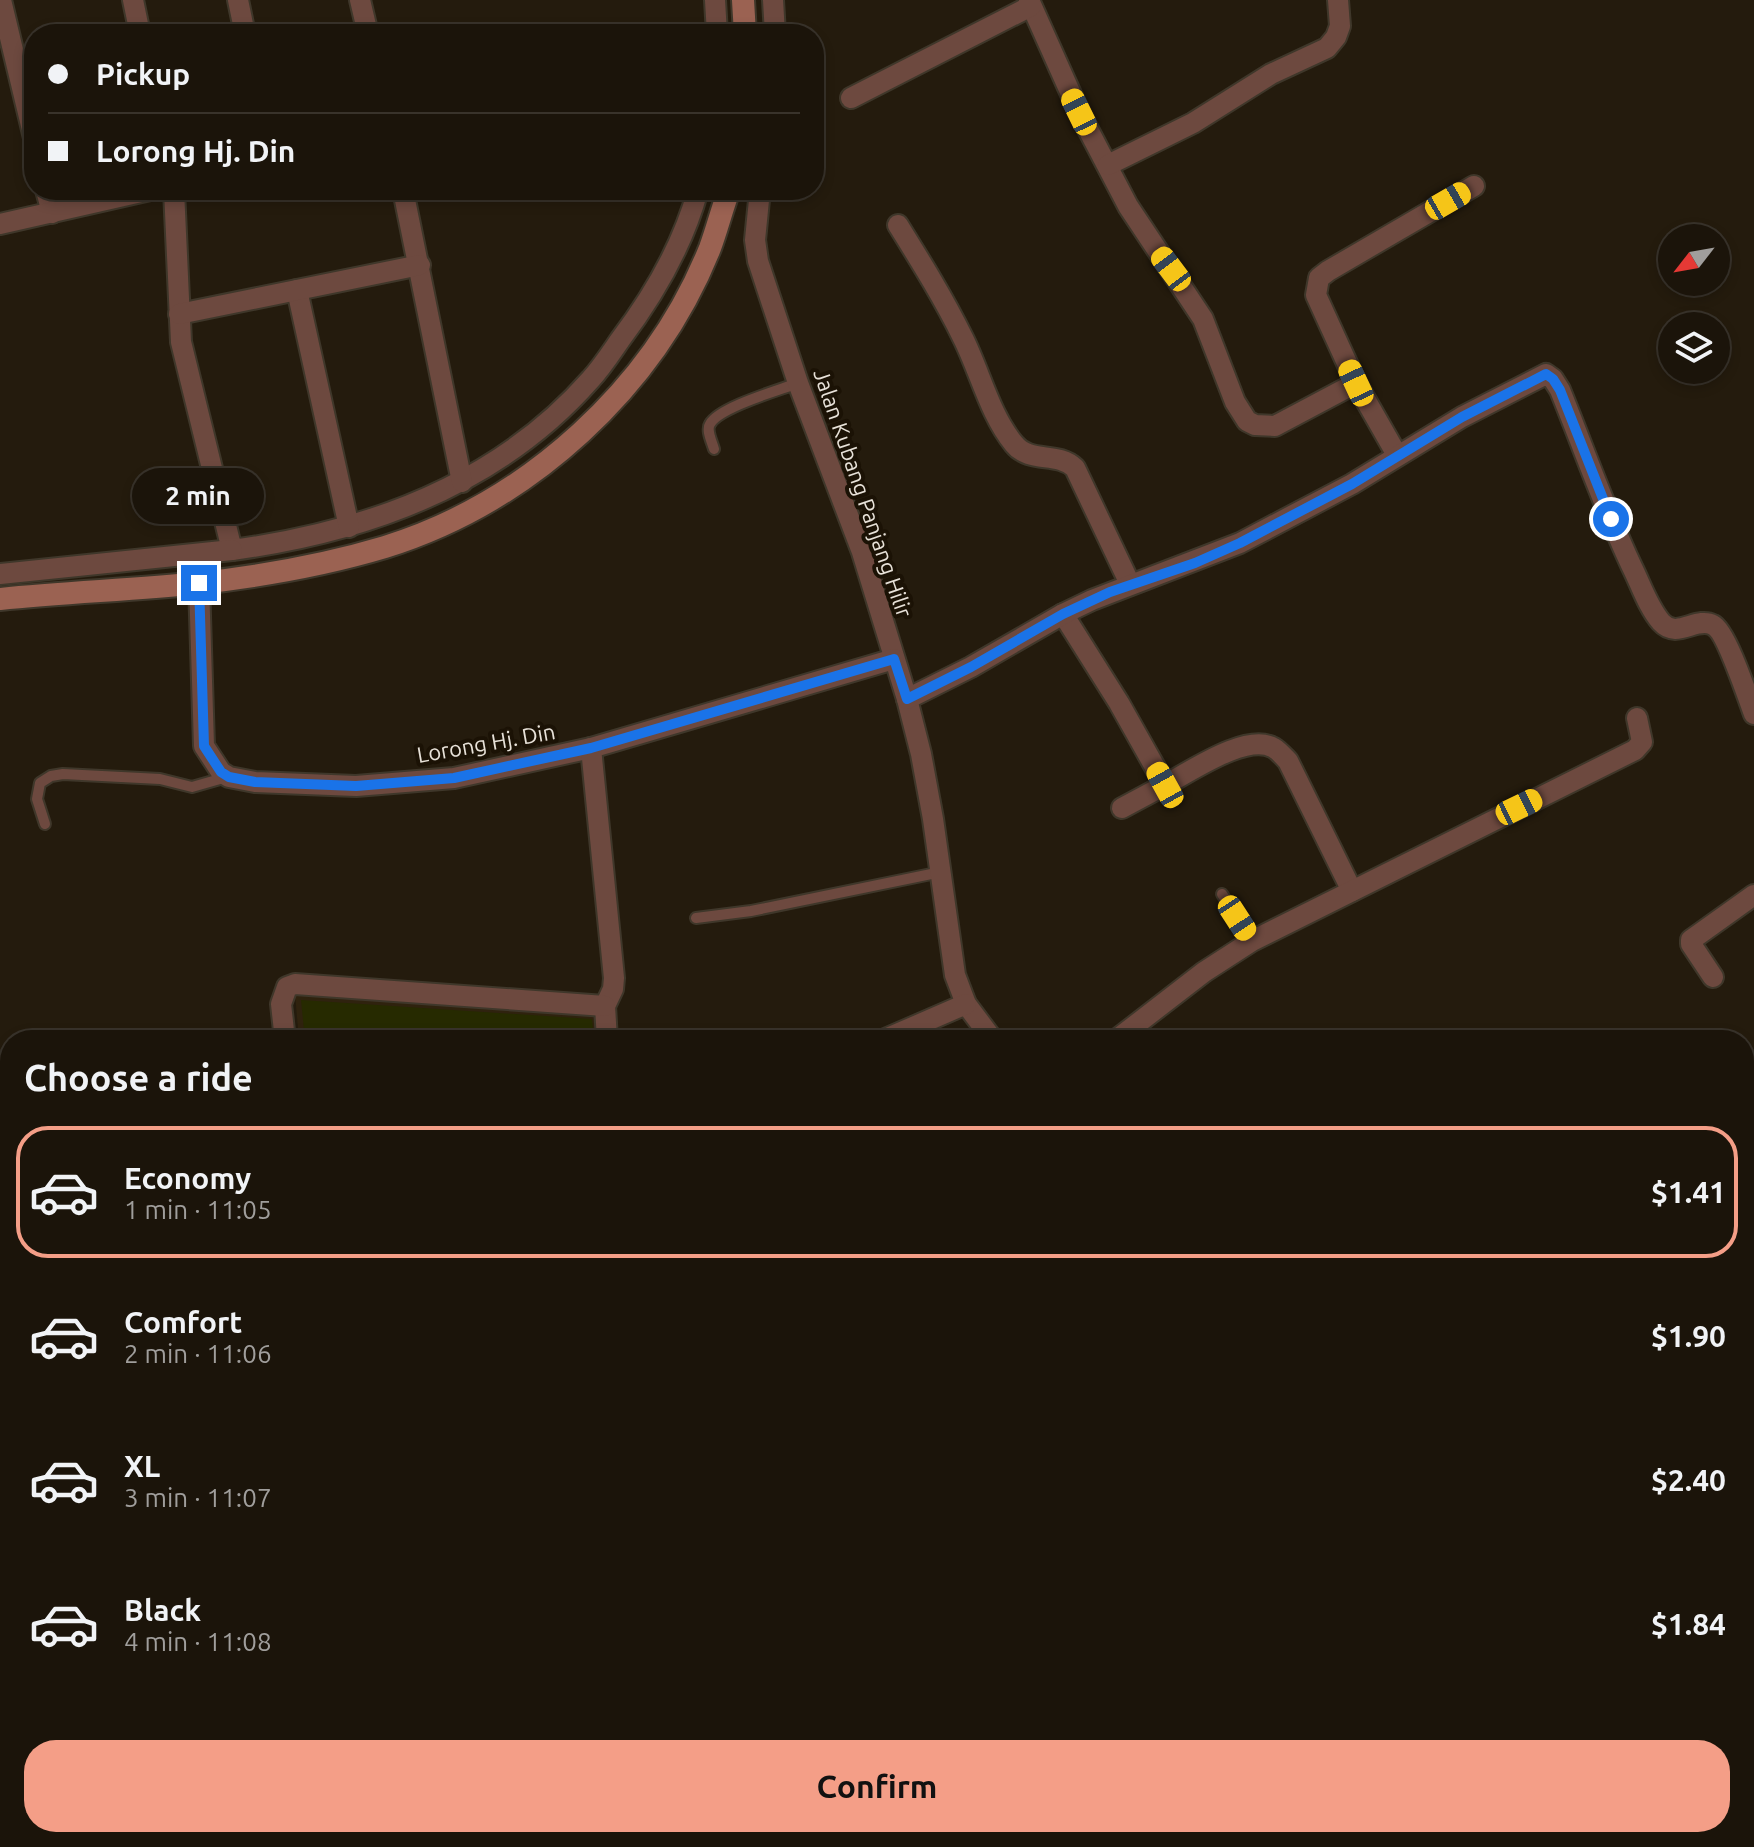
<!DOCTYPE html>
<html lang="en">
<head>
<meta charset="utf-8">
<style>
	:root { --surface:#1b140a; --page:#241d13; --text:#f1f3f6; --muted:#a09e9c; --line:#39332b; --accent:#f49e87 }
	body { margin:0; font-family:Ubuntu,sans-serif; background:var(--page); color:var(--text); height:100vh; display:flex; flex-direction:column; font-size:30px; white-space:nowrap }
	* { box-sizing:border-box; margin:0 }
	p { font-size:26px; color:var(--muted) }
	.icon { flex:none; width:44px; height:44px; fill:none; stroke:currentColor; stroke-width:2; stroke-linecap:round; stroke-linejoin:round }
	.map { position:relative; flex:1; overflow:hidden }
	.side { position:absolute; left:0px; top:1030px; width:1754px; height:818px; display:flex; flex-direction:column; background:var(--surface); border-radius:32px 32px 0 0; box-shadow:0 4px 12px #0003,0 0 0 2px var(--line) }
	.side>* { flex:none }
	.guide { position:absolute; left:24px; top:24px; width:800px; height:176px; border-radius:32px; box-shadow:0 4px 12px #0003,0 0 0 2px var(--line); display:grid; align-content:center; height:176px; padding:0 24px; background:var(--surface) }
	.needle { width:52px; rotate:239deg }
	.buttons { position:absolute; left:1658px; top:224px; display:grid; gap:16px }
	.buttons a { display:grid; place-items:center; width:72px; height:72px; border-radius:50%; background:var(--surface); box-shadow:0 4px 12px #0003,0 0 0 2px var(--line); font-size:40px }
	.end { position:absolute; width:36px; height:36px; margin:-18px; border:10px solid #1a73e8; background:#fff; box-shadow:0 0 0 4px #fff }
	.from { border-radius:50% }
	.bubble { position:absolute; height:56px; border-radius:28px; background:var(--surface); box-shadow:0 4px 12px #0003,0 0 0 2px var(--line); font-size:26px; font-weight:600; line-height:56px; text-align:center }
	.car { position:absolute; width:24px; height:48px; margin:-24px -12px; border-radius:10px; box-shadow:0 0 6px 2px #0007; background:linear-gradient(#f5c518 24%,#345 0 40%,#f5c518 0 76%,#345 0 86%,#f5c518 0) }
	.guide b { display:flex; align-items:center; gap:28px; height:76px; font-size:30px }
	.guide b+b { border-top:2px solid var(--line) }
	.guide i { width:20px; height:20px; background:var(--text) }
	ul { padding:0; list-style:none }
	li { display:flex; align-items:center; gap:24px; height:132px; margin:0 16px 12px; padding:0 8px; border:4px solid transparent; border-radius:32px }
	li div { flex:1 }
	li b { display:block; font-size:30px }
	li em { font-style:normal; font-weight:600 }
	li.active { border-color:var(--accent) }
	li>.icon { width:72px; height:72px; stroke-width:1.5 }
	h2 { padding:0 24px; font-size:36px; line-height:96px }
	.cta { display:flex; gap:16px; margin-top:auto; padding:16px 24px }
	.cta a { flex:1; height:92px; border-radius:32px; background:var(--accent); color:#111; font-size:32px; font-weight:600; line-height:92px; text-align:center }
	.map>svg:first-child { display:block }
</style>
</head>
<body>
<div class="map">
<svg width="1754" height="1847" viewBox="0 0 1754 1847">
	<rect width="100%" height="100%" fill="#241b0d"/>
	<polygon fill="#2f220e" points="295,994 600,1013 602,1040 299,1040"/>
	<polygon fill="#262a00" points="301,1000 592,1019 594,1040 305,1040"/>
	<g fill="none" stroke-linecap="round" stroke-linejoin="round">
		<defs>
			<g id="service">
				<path d="M714 449C712 442 706 430 710 424 719 407 780 390 798 383"/>
				<polyline points="45,824 37,799 40,783 51,776 63,774 160,779 192,787 227,777"/>
				<polyline points="1222,894 1252,941"/>
				<polyline points="696,918 751,911 941,872"/>
			</g>
			<g id="minor">
				<polyline points="1,0 34,138"/>
				<polyline points="133,0 140,34"/>
				<polyline points="238,0 245,34"/>
				<polyline points="360,0 368,34"/>
				<polyline points="715,0 717,34"/>
				<polyline points="773,0 775,34"/>
				<polyline points="1029,0 1079,112 1128,206 1203,319 1235,402 1247,421 1255,425 1275,426 1356,383"/>
				<polyline points="851,98 1031,6"/>
				<polyline points="1108,165 1193,123 1271,74 1327,48 1336,37 1340,26 1338,0"/>
				<polyline points="46,190 52,213"/>
				<path d="M174 190 181 342 232 550C367 532 499 484 591 379 602 367 611 353 620 340 654 295 683 245 698 190"/>
				<polyline points="403,190 462,482"/>
				<polyline points="760,190 755,240 758,261 798,383 862,552 907,699 921,754 933,819 955,975 966,1004 993,1040"/>
				<polyline points="0,224 150,190"/>
				<path d="M898 225C921 262 944 299 963 338 980 372 990 415 1014 444 1030 464 1057 451 1075 468L1130 584"/>
				<polyline points="297,290 349,527"/>
				<polyline points="179,314 420,265"/>
				<polyline points="1397,455 1356,383 1316,295 1319,278 1328,271 1474,186"/>
				<polyline points="0,574 232,550"/>
				<polyline points="199,583 204,746 221,772 229,777 255,782 356,786 454,778 591,748 894,659"/>
				<path d="M1063 614 1119 703 1165 785C1190 772 1247 732 1274 748 1279 751 1284 757 1288 761L1352 891"/>
				<path d="M907 699 971 667 1063 614 1092 600 1240 543 1352 484 1462 417 1546 374 1553 379 1560 390C1584 449 1605 510 1632 567 1641 585 1648 607 1661 622 1677 640 1696 616 1713 625 1726 631 1748 698 1754 714"/>
				<polyline points="591,748 614,978 613,989 605,1006 607,1040"/>
				<polyline points="1122,808 1165,785"/>
				<polyline points="1713,977 1691,944 1691,940 1754,895"/>
				<polyline points="285,1040 281,1004 287,987 295,984 605,1006"/>
				<polyline points="883,1040 966,1004"/>
				<polyline points="1116,1040 1204,972 1252,941 1635,750 1642,742 1637,718"/>
				<polyline points="0,1478 10,1481"/>
				<polyline points="1744,1761 1754,1770"/>
				<polyline points="1555,1846 1569,1838"/>
				<polyline points="201,1847 204,1838"/>
			</g>
			<g id="secondary">
				<polyline points="743,0 745,34"/>
				<path d="M0 599C66 592 134 590 200 583 262 576 325 565 385 547 529 502 654 388 710 248 717 229 722 209 729 190"/>
			</g>
		</defs>
		<use href="#service" stroke="#3f372a" stroke-width="14"/>
		<use href="#minor" stroke="#3f372a" stroke-width="24"/>
		<use href="#secondary" stroke="#3f372a" stroke-width="26"/>
		<use href="#service" stroke="#6d493f" stroke-width="10"/>
		<use href="#minor" stroke="#6d493f" stroke-width="20"/>
		<use href="#secondary" stroke="#9b6252" stroke-width="22"/>
	</g>
	<g fill="none" stroke-linecap="round" stroke-linejoin="round">
		<polyline stroke="#1a73e8" stroke-width="10" points="199,583 204,746 221,772 229,777 255,782 356,786 454,778 591,748 894,659 907,699 971,667 1063,614 1110,592 1195,563 1240,543 1352,484 1462,417 1546,374 1553,379 1560,390 1611,519"/>
	</g>
	<g text-anchor="middle" stroke-width="8" stroke-linejoin="round" paint-order="stroke">
		<g font-size="22" fill="#e8e2d9" stroke="#1b1205">
			<text transform="translate(863 493) rotate(71)" y="8">Jalan Kubang Panjang Hilir</text>
			<text transform="translate(486 743) rotate(-10)" y="8">Lorong Hj. Din</text>
		</g>
	</g>
</svg>
<div class="buttons">
<a><svg class="needle" viewBox="-14 -14 28 28"><path d="M0-13l5 13h-10z" fill="#e53935"/><path d="M0 13l5-13h-10z" fill="#a09e9c"/></svg></a>
<a><svg class="icon" aria-label="layers" viewBox="0 0 24 24"><path d="M12 4l9 5-9 5-9-5zM3 14l9 5 9-5"/></svg></a>
</div>
<i class="end from" style="left:1611px;top:519px"></i>
<i class="end" style="left:199px;top:583px"></i>
<div class="bubble" style="left:132px;top:468px;width:132px">2 min</div>
<i class="car" style="left:1079px;top:112px;rotate:334deg"></i>
<i class="car" style="left:1448px;top:201px;rotate:60deg"></i>
<i class="car" style="left:1171px;top:269px;rotate:323deg"></i>
<i class="car" style="left:1356px;top:383px;rotate:335deg"></i>
<i class="car" style="left:1165px;top:785px;rotate:331deg"></i>
<i class="car" style="left:1519px;top:807px;rotate:64deg"></i>
<i class="car" style="left:1237px;top:918px;rotate:147deg"></i>
<div class="guide">
<b><i class="from"></i>Pickup</b>
<b><i></i>Lorong Hj. Din</b>
</div>
<section class="side">
<h2>Choose a ride</h2>
<ul>
<li class="active"><svg class="icon" aria-label="car" viewBox="0 0 24 24"><path d="M5 17H2v-5l4-1 3-4h7l3 4 3 1v5h-3M9 17h6M6 11h13"/><circle cx="7" cy="17" r="2"/><circle cx="17" cy="17" r="2"/></svg><div><b>Economy</b><p>1 min · 11:05</p></div><em>$1.41</em></li>
<li><svg class="icon" aria-label="car" viewBox="0 0 24 24"><path d="M5 17H2v-5l4-1 3-4h7l3 4 3 1v5h-3M9 17h6M6 11h13"/><circle cx="7" cy="17" r="2"/><circle cx="17" cy="17" r="2"/></svg><div><b>Comfort</b><p>2 min · 11:06</p></div><em>$1.90</em></li>
<li><svg class="icon" aria-label="car" viewBox="0 0 24 24"><path d="M5 17H2v-5l4-1 3-4h7l3 4 3 1v5h-3M9 17h6M6 11h13"/><circle cx="7" cy="17" r="2"/><circle cx="17" cy="17" r="2"/></svg><div><b>XL</b><p>3 min · 11:07</p></div><em>$2.40</em></li>
<li><svg class="icon" aria-label="car" viewBox="0 0 24 24"><path d="M5 17H2v-5l4-1 3-4h7l3 4 3 1v5h-3M9 17h6M6 11h13"/><circle cx="7" cy="17" r="2"/><circle cx="17" cy="17" r="2"/></svg><div><b>Black</b><p>4 min · 11:08</p></div><em>$1.84</em></li>
</ul>
<div class="cta"><a>Confirm</a></div>
</section>
</div>
</body>
</html>
